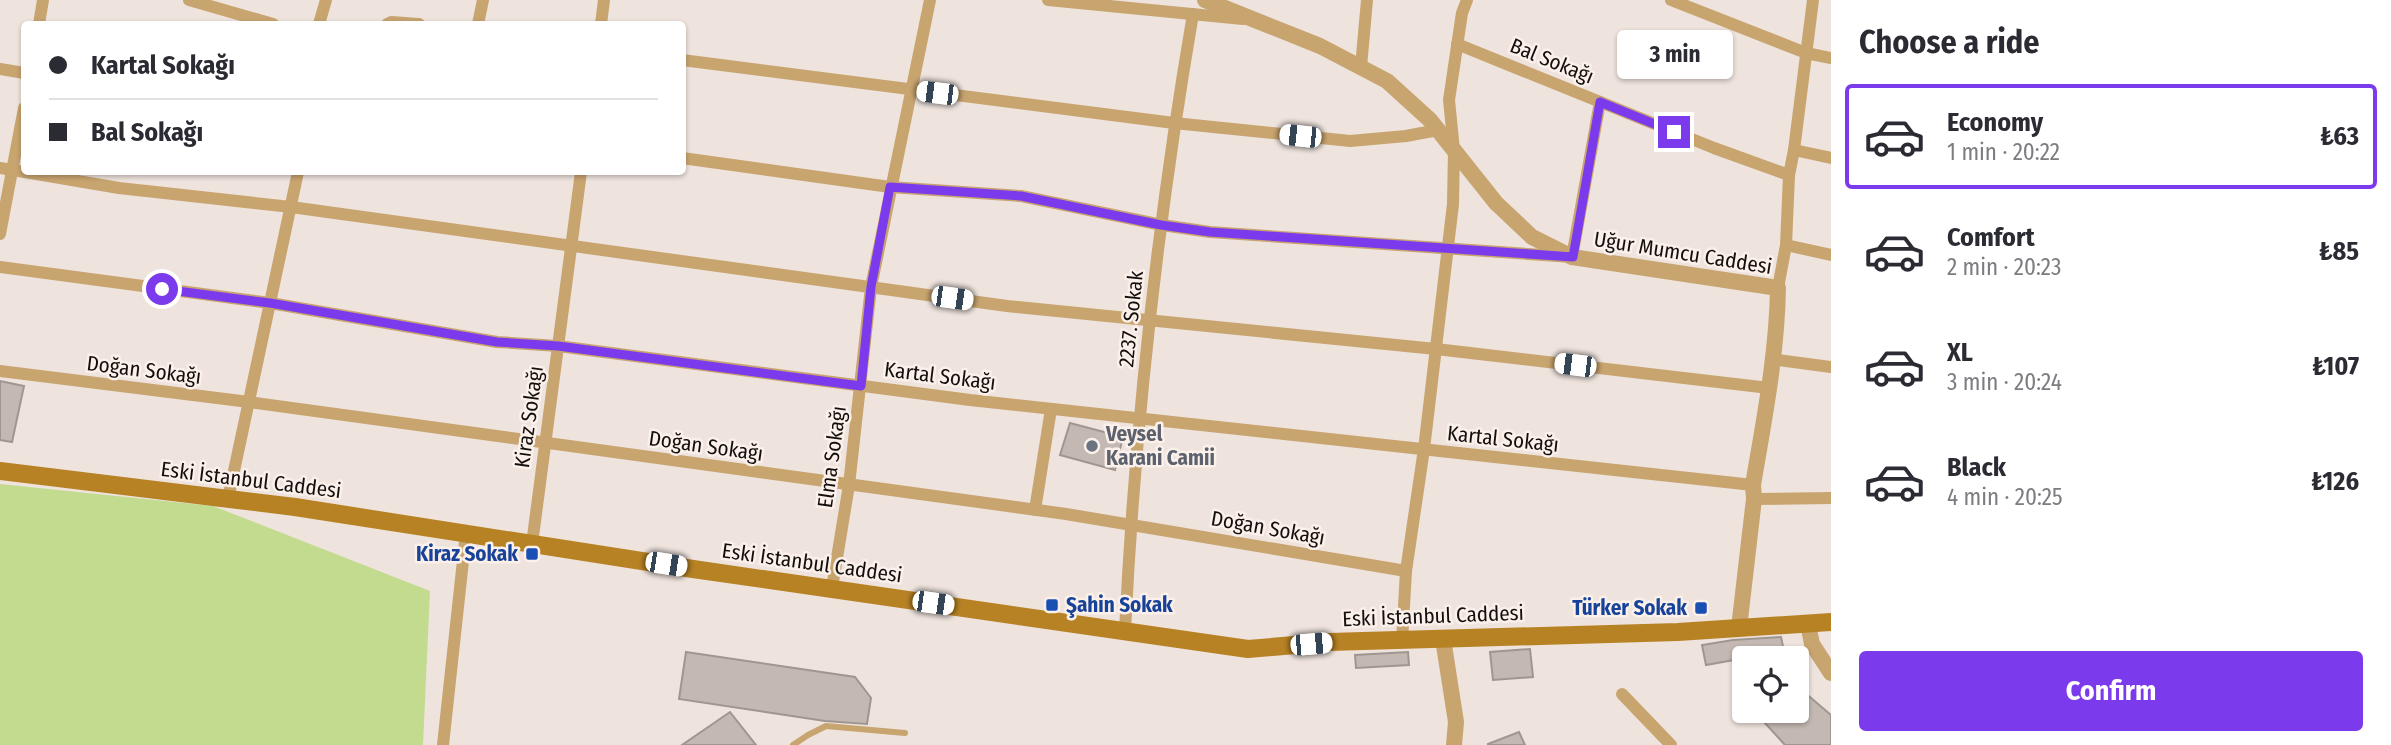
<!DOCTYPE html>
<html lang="en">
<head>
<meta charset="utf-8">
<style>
	:root { --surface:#fff; --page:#f2f2f3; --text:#2b2b33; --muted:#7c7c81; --line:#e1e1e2; --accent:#7c3aed }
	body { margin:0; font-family:"Fira Sans Condensed",sans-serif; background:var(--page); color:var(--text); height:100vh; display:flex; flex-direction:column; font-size:26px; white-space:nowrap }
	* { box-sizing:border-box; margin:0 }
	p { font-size:23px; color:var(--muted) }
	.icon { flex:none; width:38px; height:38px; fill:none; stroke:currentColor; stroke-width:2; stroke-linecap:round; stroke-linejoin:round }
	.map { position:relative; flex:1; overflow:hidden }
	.details { display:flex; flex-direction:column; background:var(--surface); width:560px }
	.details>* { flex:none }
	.banner { position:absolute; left:21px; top:21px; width:665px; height:154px; border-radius:7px; box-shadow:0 2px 5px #0004; display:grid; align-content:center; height:154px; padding:0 28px; background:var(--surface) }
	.controls { position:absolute; left:1732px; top:646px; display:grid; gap:14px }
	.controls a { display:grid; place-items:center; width:77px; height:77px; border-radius:7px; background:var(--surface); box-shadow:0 2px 5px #0004; font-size:35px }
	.end { position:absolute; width:32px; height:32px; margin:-16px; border:9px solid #7c3aed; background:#fff; box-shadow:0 0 0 4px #fff }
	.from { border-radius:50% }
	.bubble { position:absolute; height:49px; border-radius:7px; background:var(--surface); box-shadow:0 2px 5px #0004; font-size:23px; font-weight:700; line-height:49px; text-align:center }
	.car { position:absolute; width:21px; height:42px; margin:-21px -10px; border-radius:9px; box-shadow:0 0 5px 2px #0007; background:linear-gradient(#fff 24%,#345 0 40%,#fff 0 76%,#345 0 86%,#fff 0) }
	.banner b { display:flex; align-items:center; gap:24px; height:66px; font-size:26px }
	.banner b+b { border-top:2px solid var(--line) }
	.banner i { width:18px; height:18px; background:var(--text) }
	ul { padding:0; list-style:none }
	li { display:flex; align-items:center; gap:21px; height:105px; margin:0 14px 10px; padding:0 14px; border:4px solid transparent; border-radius:7px }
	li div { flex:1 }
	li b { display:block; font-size:26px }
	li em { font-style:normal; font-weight:700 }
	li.active { border-color:var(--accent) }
	li>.icon { width:63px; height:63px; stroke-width:1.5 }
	h2 { padding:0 28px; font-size:32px; line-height:84px }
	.primary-button { display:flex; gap:14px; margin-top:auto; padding:14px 28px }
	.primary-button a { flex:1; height:80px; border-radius:7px; background:var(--accent); color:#fff; font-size:28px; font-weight:700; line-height:80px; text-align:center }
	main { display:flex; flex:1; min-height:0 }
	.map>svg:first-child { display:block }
</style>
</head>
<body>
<main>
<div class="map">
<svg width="1831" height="745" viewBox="0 0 1831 745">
	<rect width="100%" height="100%" fill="#eee3dd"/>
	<polygon fill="#c3db8f" points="0,484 213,506 430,591 423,745 0,745"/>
	<g fill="#c3b8b2" stroke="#a09691" stroke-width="2">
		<polygon points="0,381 24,386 12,442 0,440"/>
		<polygon points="1070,423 1123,437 1115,470 1060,455"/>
		<polygon points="1781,637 1784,651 1706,665 1702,645 1733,640"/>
		<polygon points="1530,649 1533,677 1493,680 1490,652"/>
		<polygon points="686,652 855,677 871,698 867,724 825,721 679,699"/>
		<polygon points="1408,652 1409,665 1356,668 1355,655"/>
		<polygon points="1797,686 1831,715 1831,745 1785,745 1753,710 1797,710"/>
		<polygon points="730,712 756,745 682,745"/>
		<polygon points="1519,732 1525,745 1488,745 1488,744"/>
	</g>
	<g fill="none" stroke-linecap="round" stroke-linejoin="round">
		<polyline stroke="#c8a46f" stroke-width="6" points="793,745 808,735 826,726 905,733"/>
		<g stroke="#c8a46f" stroke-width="12">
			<polyline points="189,0 273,24"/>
			<polyline points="1048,0 1243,19"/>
			<polyline points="1671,0 1806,53 1831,58"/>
			<polyline points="39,24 43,0"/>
			<polyline points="319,24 326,0"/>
			<polyline points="387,24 391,22 419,24"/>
			<polyline points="478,24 483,0"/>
			<polyline points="601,24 604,0"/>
			<polyline points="1457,44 1714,148 1789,175"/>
			<polyline points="682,60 1174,123 1350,141 1406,136 1438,130"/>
			<polyline points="1361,67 1367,0"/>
			<polyline points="0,69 24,73"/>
			<polyline points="1794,150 1831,158"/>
			<polyline points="682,158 890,187 1021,196 1162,225 1210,232 1572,257 1600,102"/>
			<polyline points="0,168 119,188 291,207 1007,306 1436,349 1769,388"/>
			<polyline points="0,234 24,108"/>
			<polyline points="1786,245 1831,255"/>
			<polyline points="0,267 270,303 497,342 558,346 970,400 1753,485"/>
			<polyline points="1778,288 1786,245 1789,175 1794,150 1813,0"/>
			<polyline points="1771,359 1831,367"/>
			<polyline points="0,371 249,402 1066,514 1406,571"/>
			<polyline points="228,499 298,172"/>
			<polyline points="1754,499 1831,498"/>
			<polyline points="1035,510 1051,409"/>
			<polyline points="532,544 581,172"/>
			<polyline points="832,588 849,485 871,287 930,0"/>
			<path d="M1125 631C1135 424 1158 218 1193 14"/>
			<polyline points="1402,641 1406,571 1424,449 1453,204 1454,150 1449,100 1462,13 1467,0"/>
			<polyline points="1622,694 1671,745"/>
			<polyline points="443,745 466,533"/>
		</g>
		<g stroke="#c8a46f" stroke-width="16">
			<path d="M1205 0 1320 46 1387 81 1430 120 1496 203 1532 237 1572 257 1778 288C1777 354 1764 420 1753 485L1754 499 1739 628"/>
			<polyline points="1808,624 1812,644 1831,673"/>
			<polyline points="1443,639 1456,722 1454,745"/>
		</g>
		<polyline stroke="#b78224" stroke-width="18" points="0,471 295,507 693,569 1248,649 1329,642 1678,632 1831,622"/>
	</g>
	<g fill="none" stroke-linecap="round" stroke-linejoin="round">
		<polyline stroke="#7c3aed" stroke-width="9" points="162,289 270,303 497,342 558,346 861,386 871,287 890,187 1021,196 1161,225 1210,232 1573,257 1600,102 1674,132"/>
	</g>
	<circle fill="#6b7280" stroke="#fbf0ea" stroke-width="2.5" cx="1092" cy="446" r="7"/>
	<g fill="#1a4fb4" stroke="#fbf0ea" stroke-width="2.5">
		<rect x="525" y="547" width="14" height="14" rx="3.5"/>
		<rect x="1045" y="598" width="14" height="14" rx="3.5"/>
		<rect x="1694" y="601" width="14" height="14" rx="3.5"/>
	</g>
	<g text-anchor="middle" stroke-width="5" stroke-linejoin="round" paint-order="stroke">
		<g font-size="21" fill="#130f0d" stroke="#fbf0ea">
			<text transform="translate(1552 61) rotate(22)" y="7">Bal Sokağı</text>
			<text transform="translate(1683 253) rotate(9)" y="7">Uğur Mumcu Caddesi</text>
			<text transform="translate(1131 319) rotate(-84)" y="7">2237. Sokak</text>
			<text transform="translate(144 370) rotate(7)" y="7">Doğan Sokağı</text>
			<text transform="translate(940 376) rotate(7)" y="7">Kartal Sokağı</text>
			<text transform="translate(529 417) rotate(-82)" y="7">Kiraz Sokağı</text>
			<text transform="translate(1503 439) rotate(6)" y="7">Kartal Sokağı</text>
			<text transform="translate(706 446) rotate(8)" y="7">Doğan Sokağı</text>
			<text transform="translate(832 457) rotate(-82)" y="7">Elma Sokağı</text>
			<text transform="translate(251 480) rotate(7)" y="7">Eski İstanbul Caddesi</text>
			<text transform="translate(1268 528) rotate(10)" y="7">Doğan Sokağı</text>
			<text transform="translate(812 563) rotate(8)" y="7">Eski İstanbul Caddesi</text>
			<text transform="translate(1433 616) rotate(-2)" y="7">Eski İstanbul Caddesi</text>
		</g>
		<g font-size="21" font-weight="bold" fill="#5b616d" stroke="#fbf0ea" text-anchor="start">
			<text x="1106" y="441">Veysel<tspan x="1106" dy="24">Karani Camii</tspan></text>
		</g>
		<g font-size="21" font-weight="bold" fill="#164399" stroke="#fbf0ea" text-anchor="end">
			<text x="518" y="561">Kiraz Sokak</text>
			<text x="1066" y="612" text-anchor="start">Şahin Sokak</text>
			<text x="1687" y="615">Türker Sokak</text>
		</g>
	</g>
</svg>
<div class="controls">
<a><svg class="icon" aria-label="locate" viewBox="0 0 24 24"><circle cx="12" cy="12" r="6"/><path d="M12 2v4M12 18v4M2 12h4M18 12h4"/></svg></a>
</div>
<i class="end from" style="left:162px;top:289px"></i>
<i class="end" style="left:1674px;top:132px"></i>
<div class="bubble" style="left:1617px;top:30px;width:116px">3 min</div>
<i class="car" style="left:937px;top:93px;rotate:277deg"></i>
<i class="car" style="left:1300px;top:136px;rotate:276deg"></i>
<i class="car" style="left:952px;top:298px;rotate:98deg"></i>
<i class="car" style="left:1575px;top:365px;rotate:277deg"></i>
<i class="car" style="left:666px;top:564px;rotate:99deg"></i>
<i class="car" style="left:933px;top:603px;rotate:98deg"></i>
<i class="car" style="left:1311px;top:644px;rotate:85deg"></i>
<div class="banner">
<b><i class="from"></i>Kartal Sokağı</b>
<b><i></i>Bal Sokağı</b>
</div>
</div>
<section class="details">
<h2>Choose a ride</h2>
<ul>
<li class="active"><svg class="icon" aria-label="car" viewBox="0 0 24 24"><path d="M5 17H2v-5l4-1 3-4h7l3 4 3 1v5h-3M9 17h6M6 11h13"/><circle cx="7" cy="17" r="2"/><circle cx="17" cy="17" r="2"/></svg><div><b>Economy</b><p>1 min · 20:22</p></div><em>₺63</em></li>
<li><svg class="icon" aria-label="car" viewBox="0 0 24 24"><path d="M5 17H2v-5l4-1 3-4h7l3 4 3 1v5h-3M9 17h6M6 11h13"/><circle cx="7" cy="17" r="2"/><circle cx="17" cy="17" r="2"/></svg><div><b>Comfort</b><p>2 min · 20:23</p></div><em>₺85</em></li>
<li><svg class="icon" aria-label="car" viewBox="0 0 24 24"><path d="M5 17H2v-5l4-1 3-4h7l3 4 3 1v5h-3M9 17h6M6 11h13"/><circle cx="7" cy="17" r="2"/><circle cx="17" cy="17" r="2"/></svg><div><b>XL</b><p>3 min · 20:24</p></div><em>₺107</em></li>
<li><svg class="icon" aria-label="car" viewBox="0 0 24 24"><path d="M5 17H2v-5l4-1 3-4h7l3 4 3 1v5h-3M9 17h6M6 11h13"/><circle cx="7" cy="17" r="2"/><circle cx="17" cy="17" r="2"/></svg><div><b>Black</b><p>4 min · 20:25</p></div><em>₺126</em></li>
</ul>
<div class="primary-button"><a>Confirm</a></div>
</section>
</main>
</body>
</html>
